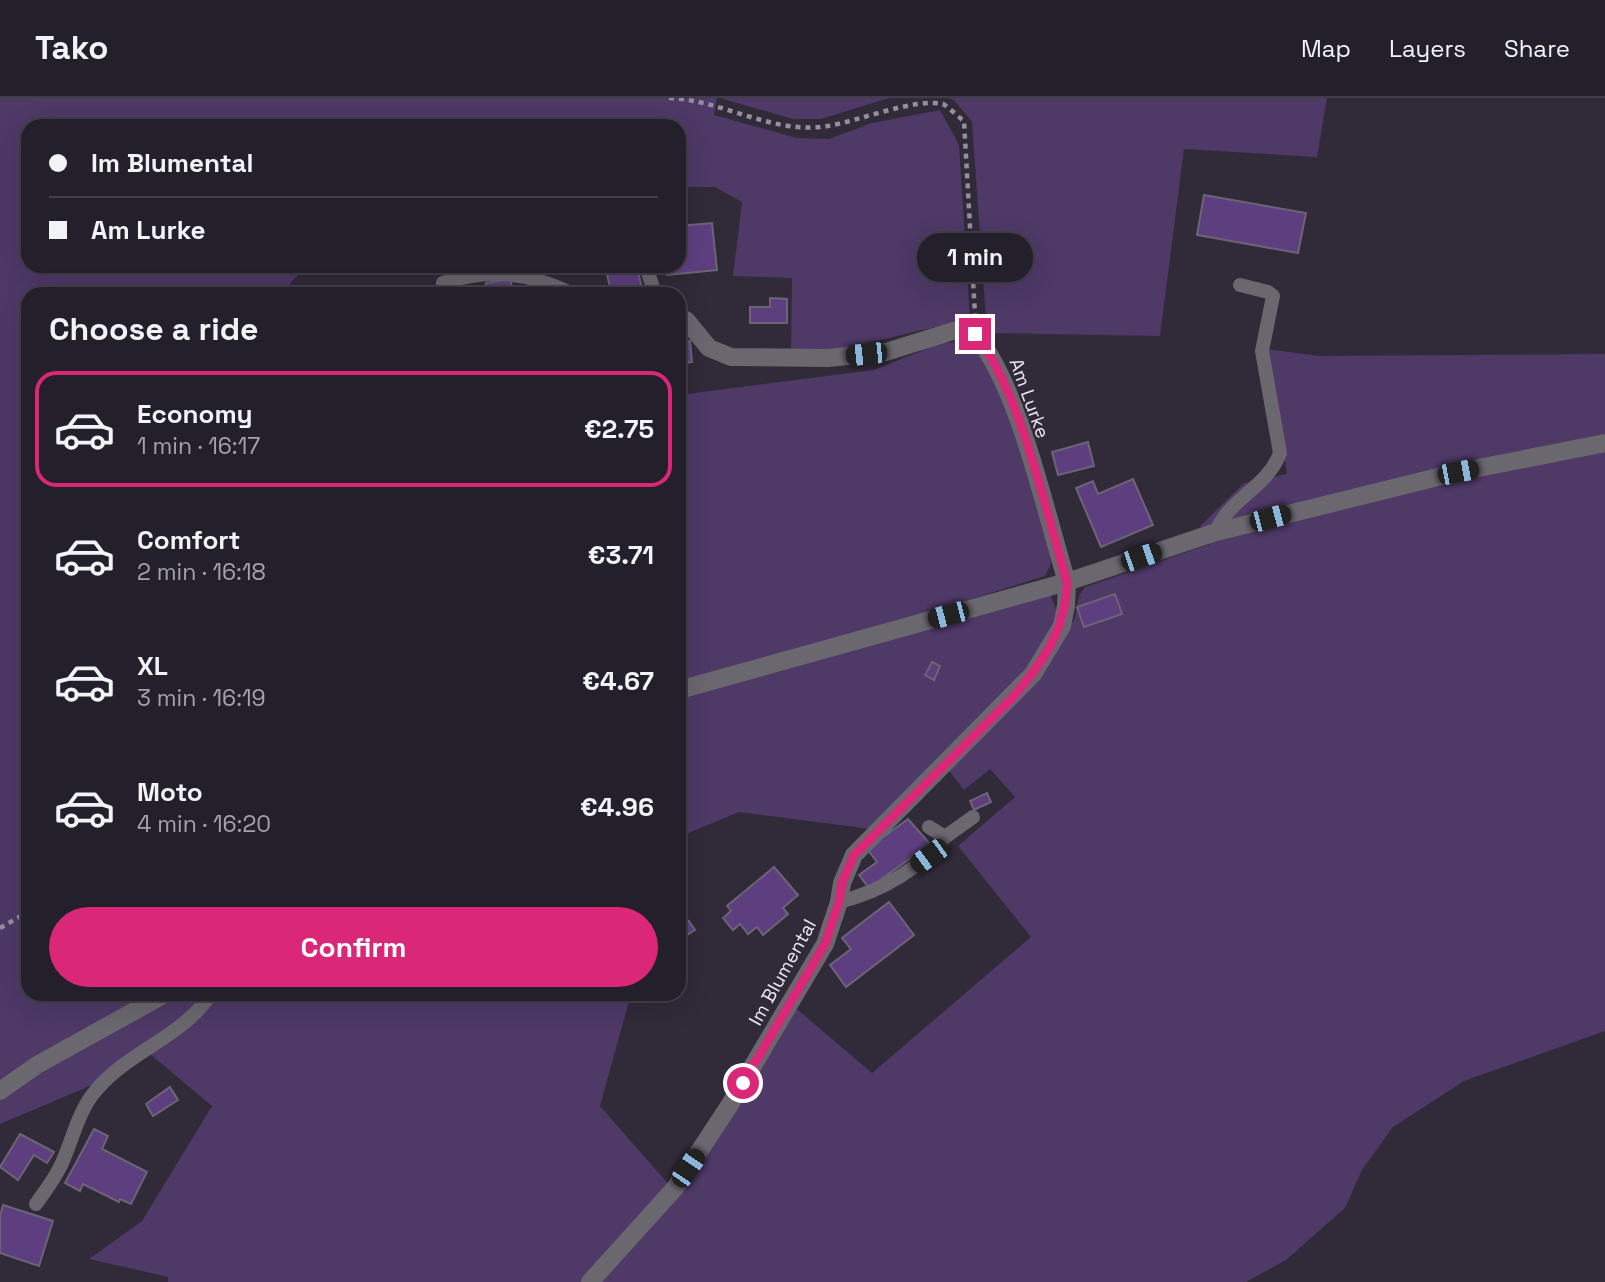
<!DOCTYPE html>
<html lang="en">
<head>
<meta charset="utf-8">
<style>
	:root { --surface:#24202b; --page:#302d37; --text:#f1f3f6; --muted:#a3a3a9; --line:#413e47; --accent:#db2777 }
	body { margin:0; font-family:"Space Grotesk",sans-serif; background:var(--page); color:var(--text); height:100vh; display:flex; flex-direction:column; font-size:26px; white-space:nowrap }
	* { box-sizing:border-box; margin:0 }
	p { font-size:23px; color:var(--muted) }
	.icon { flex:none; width:38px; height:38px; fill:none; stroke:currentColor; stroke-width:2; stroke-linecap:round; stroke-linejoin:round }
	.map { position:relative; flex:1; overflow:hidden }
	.sheet { position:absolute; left:21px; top:189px; width:665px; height:714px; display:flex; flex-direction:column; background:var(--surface); border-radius:21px; box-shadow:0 7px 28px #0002,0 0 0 2px var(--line) }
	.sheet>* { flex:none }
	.banner { position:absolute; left:21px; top:21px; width:665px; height:154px; border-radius:21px; box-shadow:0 7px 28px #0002,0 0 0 2px var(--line); display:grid; align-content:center; height:154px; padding:0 28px; background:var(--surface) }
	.end { position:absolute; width:32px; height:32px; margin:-16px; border:9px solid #db2777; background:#fff; box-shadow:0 0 0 4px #fff }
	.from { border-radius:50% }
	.bubble { position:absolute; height:49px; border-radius:24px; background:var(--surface); box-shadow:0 7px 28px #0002,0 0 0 2px var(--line); font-size:23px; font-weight:700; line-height:49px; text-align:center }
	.car { position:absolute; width:21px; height:42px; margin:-21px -10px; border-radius:9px; box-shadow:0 0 5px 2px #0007; background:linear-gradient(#222 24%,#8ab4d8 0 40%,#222 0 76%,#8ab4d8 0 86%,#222 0) }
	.banner b { display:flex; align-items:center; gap:24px; height:66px; font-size:26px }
	.banner b+b { border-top:2px solid var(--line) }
	.banner i { width:18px; height:18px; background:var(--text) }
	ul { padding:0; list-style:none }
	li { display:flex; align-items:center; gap:21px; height:116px; margin:0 14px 10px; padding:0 14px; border:4px solid transparent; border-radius:21px }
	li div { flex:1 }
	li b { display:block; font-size:26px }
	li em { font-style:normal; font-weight:700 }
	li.current { border-color:var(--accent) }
	li>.icon { width:63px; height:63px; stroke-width:1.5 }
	h2 { padding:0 28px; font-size:32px; line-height:84px }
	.button { display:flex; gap:14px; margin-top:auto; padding:14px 28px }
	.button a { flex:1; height:80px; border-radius:42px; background:var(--accent); color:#fff; font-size:28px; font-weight:700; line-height:80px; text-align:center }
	header { display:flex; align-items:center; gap:42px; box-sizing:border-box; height:98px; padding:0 35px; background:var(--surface); border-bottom:2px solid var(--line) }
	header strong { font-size:33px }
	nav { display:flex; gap:38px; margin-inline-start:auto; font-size:24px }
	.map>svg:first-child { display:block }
</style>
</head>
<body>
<header>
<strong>Tako</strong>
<nav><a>Map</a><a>Layers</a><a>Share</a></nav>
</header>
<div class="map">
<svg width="1605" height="1184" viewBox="0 0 1605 1184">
	<rect width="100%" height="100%" fill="#302a39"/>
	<g fill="#4e3967">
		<polygon points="0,0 717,0 714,17 797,40 829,41 872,25 940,12 959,47 970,221 828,254 791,254 792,180 733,178 742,104 715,89 679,89 679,28 28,28 28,168 308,168 291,184 287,196 28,196 28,896 153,896 0,985"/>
		<polygon points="720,0 889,0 821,21 793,21"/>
		<polygon points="948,0 1327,0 1317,59 1184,51 1160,238 987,235 972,24 954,2"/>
		<path d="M963 244C974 251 983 258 990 270 1018 321 1033 400 1050 456L1051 466 1045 478 898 524 679 583V297L874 272 941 245Z"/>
		<polygon points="1267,251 1319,258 1605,256 1605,933 1464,983 1393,1029 1362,1072 1345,1110 1286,1162 1246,1184 596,1184 680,1091 791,906 872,975 1031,839 958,748 1015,699 990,671 964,692 946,669 1060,545 1075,520 1079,498 1085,489 1210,446 1209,438 1200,428 1244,385 1287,376"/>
		<polygon points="1050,496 1058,516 1054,531 1030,572 871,731 739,714 686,736 679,751 679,599"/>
		<polygon points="183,896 205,896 191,915 99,984 0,1026 0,1001 50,969"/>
		<polygon points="215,896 631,896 600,1008 671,1089 584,1184 168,1184 168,1179 89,1161 142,1123 212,1008 150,956"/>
	</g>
	<g fill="#5d3f7f" stroke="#6c6476" stroke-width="2">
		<polygon points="1204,97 1306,115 1298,155 1197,137"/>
		<polygon points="712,125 717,172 667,177 666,168 679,168 679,128"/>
		<polygon points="605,168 637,168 643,196 607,196 605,190 610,189"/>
		<polygon points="510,181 514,196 485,196 486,185"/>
		<polygon points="770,200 787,201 787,225 750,225 750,209 770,209"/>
		<polygon points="690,243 692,264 679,266 679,244"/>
		<polygon points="1088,344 1094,368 1058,377 1052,354"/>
		<polygon points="1133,381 1153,427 1101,449 1076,390 1093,383 1098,396"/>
		<polygon points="1115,496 1122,516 1084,529 1077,509"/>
		<polygon points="932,564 940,568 934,582 925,577"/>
		<polygon points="987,695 991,704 974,712 970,703"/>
		<polygon points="908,721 930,746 869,790 859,777 877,764 867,751"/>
		<polygon points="774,769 798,797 783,810 788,816 763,837 757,829 748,836 740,826 733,832 723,820 731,813 727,808"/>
		<polygon points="889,804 914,837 846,889 830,867 851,851 842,840"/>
		<polygon points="689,823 695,832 679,842 679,830"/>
		<polygon points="170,989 178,1002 153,1018 146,1006"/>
		<polygon points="94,1031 108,1038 102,1051 147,1074 131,1106 120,1101 119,1104 83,1086 80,1093 65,1085"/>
		<polygon points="20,1036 54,1054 47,1065 34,1057 18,1082 0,1069"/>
		<polygon points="3,1107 53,1123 39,1168 0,1155 0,1118"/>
	</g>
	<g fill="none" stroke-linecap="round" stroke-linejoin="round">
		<g stroke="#948f9c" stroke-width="4.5" stroke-dasharray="5 5" stroke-linecap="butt">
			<path d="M669 0C723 2 772 37 828 28 859 23 913 0 943 6 950 10 957 18 964 23L975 217"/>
			<polyline points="0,830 28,814"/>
		</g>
		<g stroke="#6a676f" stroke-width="14">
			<polyline points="646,168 655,196"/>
			<path d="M443 185C490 169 529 175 573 196"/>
			<path d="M1216 434C1228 401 1268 389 1280 355L1262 253 1273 198 1268 194 1240 187"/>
			<polyline points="945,739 973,719"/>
			<path d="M839 804C882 793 917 773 945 739L929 729"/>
			<path d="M36 1106C45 1093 56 1079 62 1065 72 1043 78 1015 93 996 124 955 182 940 211 896"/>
		</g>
		<g stroke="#6a676f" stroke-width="18">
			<polyline points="679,592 1067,484 1216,434 1458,374 1605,345"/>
			<polyline points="0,993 37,967 165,896"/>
			<path d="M590 1184 675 1090 729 1008 825 846 839 804 842 785 854 757 1033 576 1062 528 1066 508 1067 484C1045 414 1020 291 975 236L953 233 886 254 828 260 731 259 709 250 686 222"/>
		</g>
	</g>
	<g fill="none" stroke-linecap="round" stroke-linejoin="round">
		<path stroke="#db2777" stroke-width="9" d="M743 985 825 846 839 804 842 785 854 757 1013 599C1043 564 1066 532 1067 484 1046 414 1020 291 975 236"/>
	</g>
	<g text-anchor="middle" stroke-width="5" stroke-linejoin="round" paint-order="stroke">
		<g font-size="19" fill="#ebe6f1" stroke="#302a39">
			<text transform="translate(1030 300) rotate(70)" y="7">Am Lurke</text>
			<text transform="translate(782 874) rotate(-61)" y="7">Im Blumental</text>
		</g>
	</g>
</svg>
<i class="end from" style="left:743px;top:985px"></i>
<i class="end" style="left:975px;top:236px"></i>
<div class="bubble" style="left:917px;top:135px;width:116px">1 min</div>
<i class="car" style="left:866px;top:256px;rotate:264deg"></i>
<i class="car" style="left:1458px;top:374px;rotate:79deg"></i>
<i class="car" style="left:1270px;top:420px;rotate:75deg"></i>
<i class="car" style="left:1141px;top:459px;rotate:71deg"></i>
<i class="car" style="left:948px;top:517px;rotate:255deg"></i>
<i class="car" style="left:929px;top:758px;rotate:234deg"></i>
<i class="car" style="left:688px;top:1070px;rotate:34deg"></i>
<div class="banner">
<b><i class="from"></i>Im Blumental</b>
<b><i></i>Am Lurke</b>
</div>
<section class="sheet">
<h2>Choose a ride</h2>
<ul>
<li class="current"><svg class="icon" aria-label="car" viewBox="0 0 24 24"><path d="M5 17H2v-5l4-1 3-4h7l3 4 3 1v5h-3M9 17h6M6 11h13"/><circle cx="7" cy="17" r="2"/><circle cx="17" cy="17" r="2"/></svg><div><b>Economy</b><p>1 min · 16:17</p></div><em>€2.75</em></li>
<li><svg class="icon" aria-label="car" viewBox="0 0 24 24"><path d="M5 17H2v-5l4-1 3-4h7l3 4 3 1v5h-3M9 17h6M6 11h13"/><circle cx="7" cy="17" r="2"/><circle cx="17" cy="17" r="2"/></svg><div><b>Comfort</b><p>2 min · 16:18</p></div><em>€3.71</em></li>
<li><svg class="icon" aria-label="car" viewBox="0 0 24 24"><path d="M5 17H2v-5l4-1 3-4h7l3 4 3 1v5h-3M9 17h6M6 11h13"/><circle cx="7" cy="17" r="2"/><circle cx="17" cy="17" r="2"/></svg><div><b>XL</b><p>3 min · 16:19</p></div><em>€4.67</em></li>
<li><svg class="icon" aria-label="car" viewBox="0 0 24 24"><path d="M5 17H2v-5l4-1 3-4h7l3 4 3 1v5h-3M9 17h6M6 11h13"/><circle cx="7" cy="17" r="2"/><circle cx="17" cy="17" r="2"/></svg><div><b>Moto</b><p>4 min · 16:20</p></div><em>€4.96</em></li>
</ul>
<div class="button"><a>Confirm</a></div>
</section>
</div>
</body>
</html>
